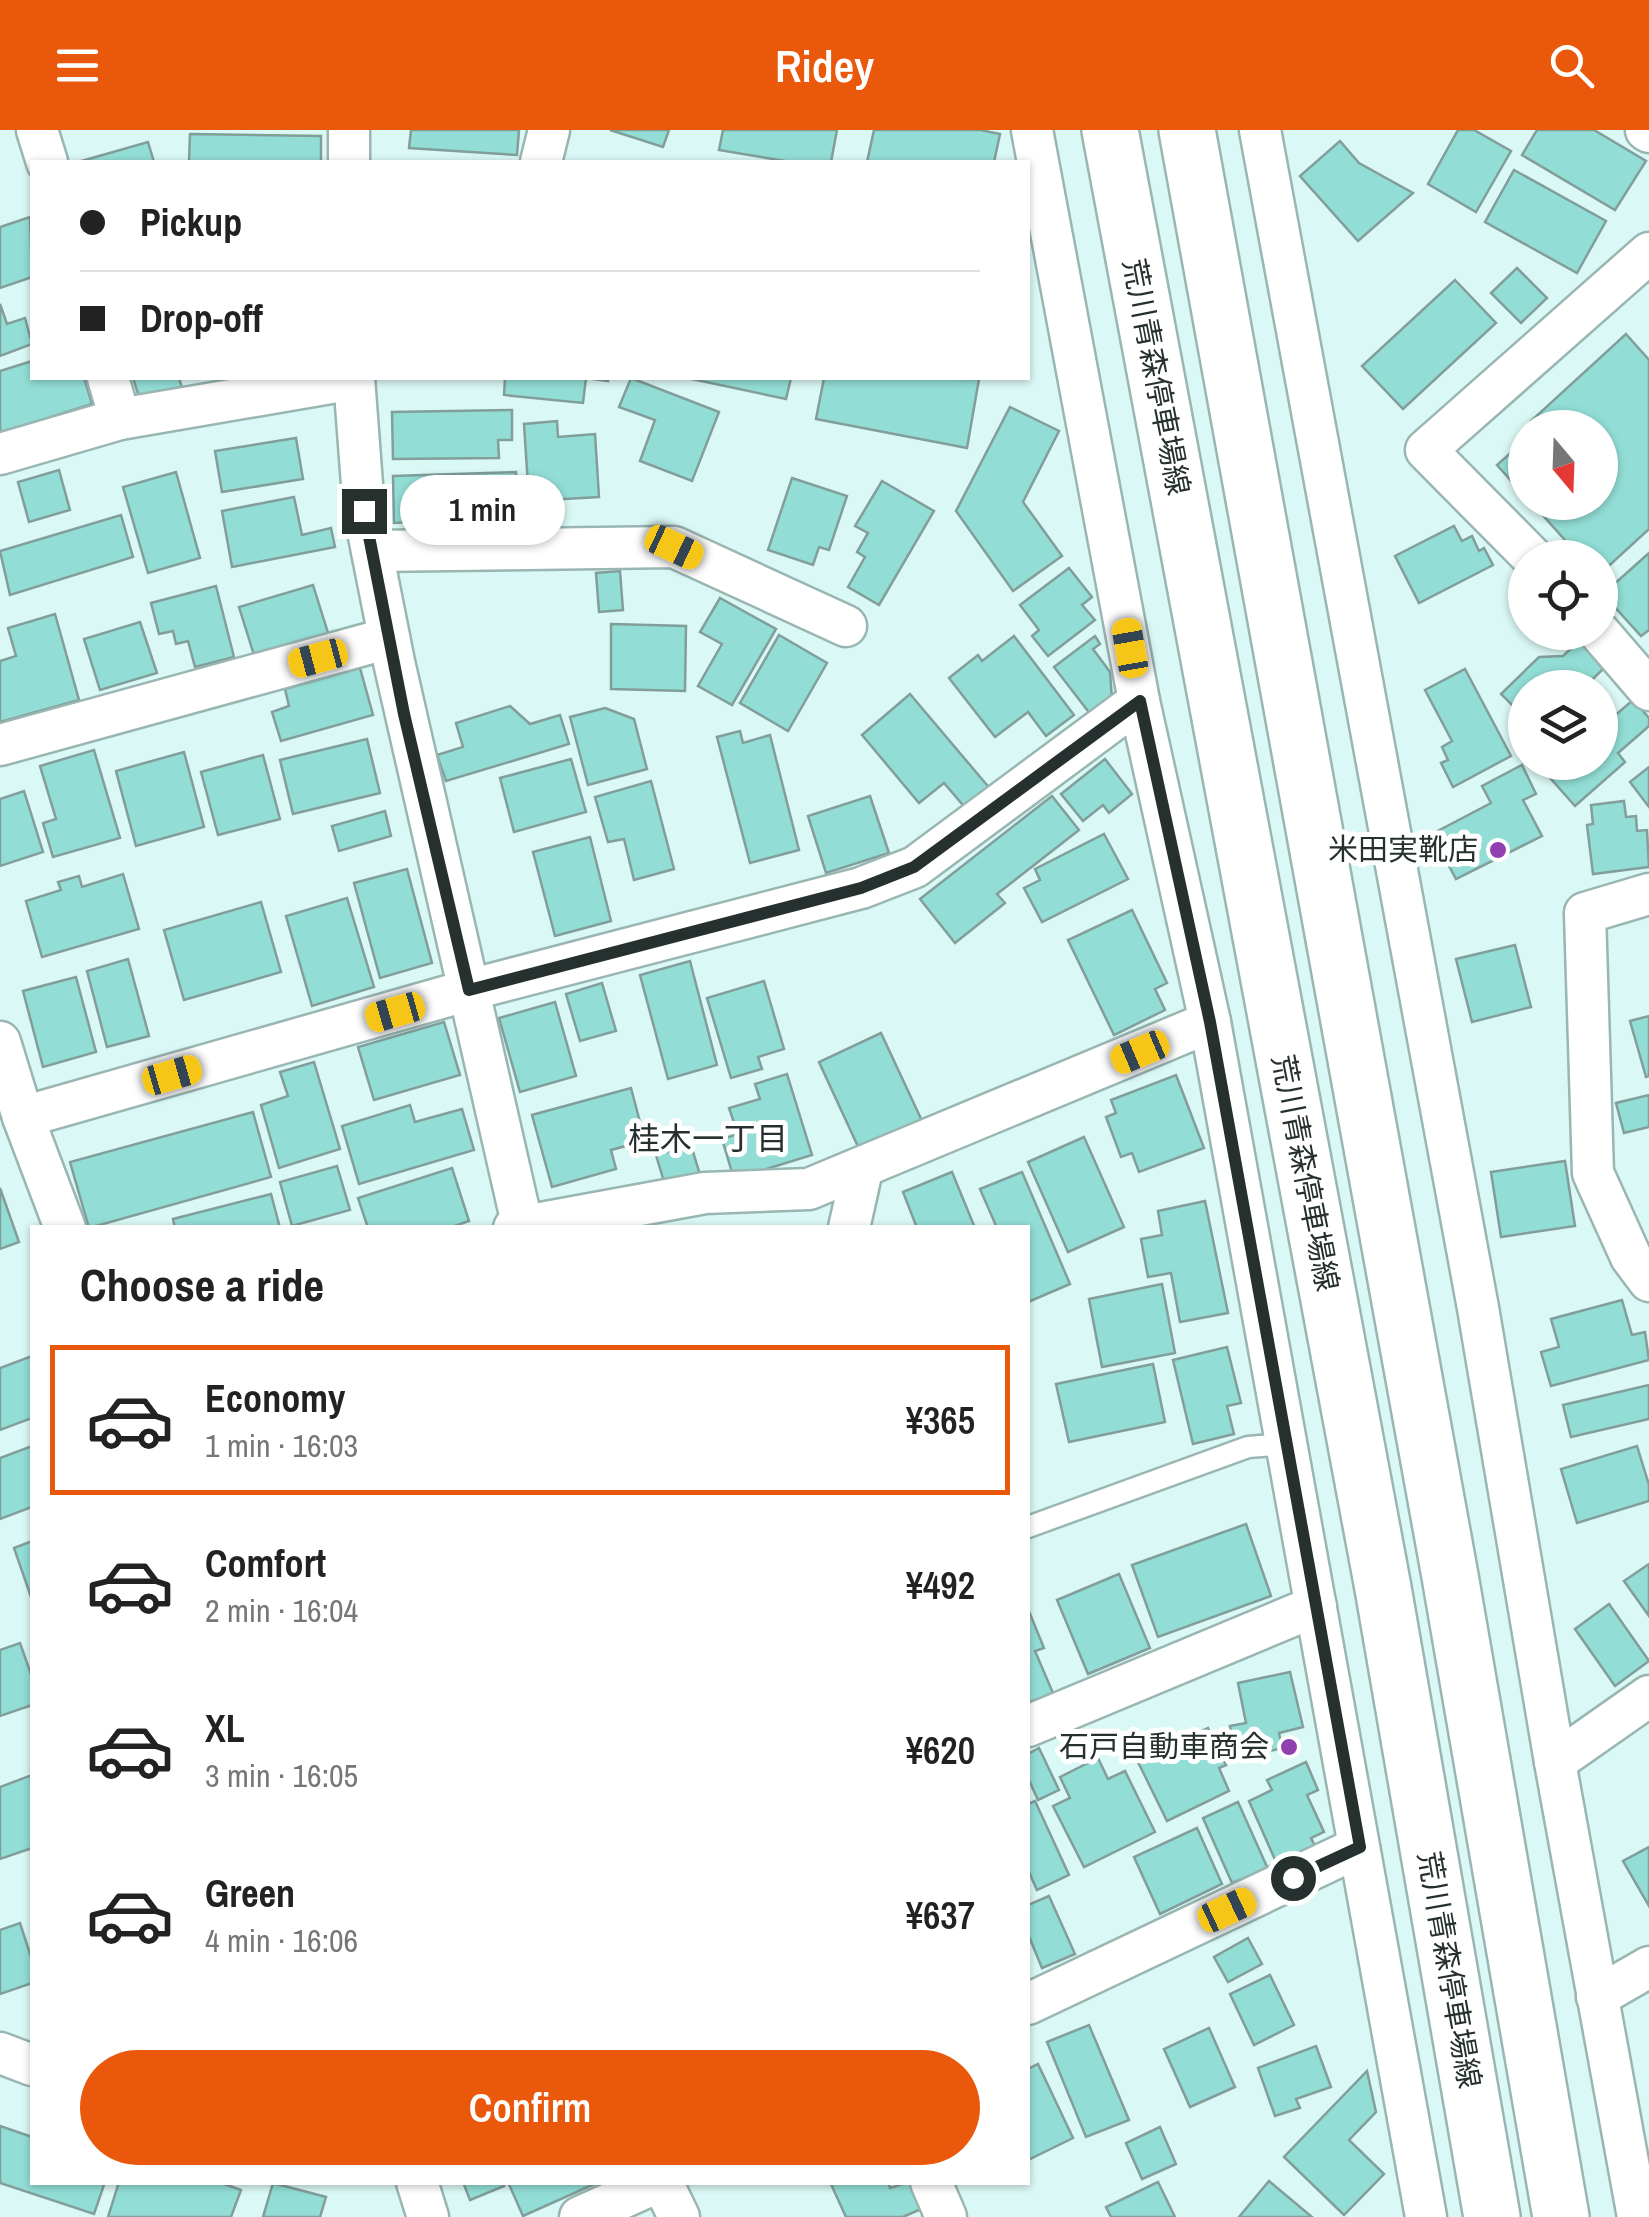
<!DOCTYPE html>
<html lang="en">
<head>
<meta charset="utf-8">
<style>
	:root { --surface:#fff; --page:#f2f2f2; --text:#222; --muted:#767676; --line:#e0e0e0; --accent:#ea580c }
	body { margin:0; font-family:"Archivo Narrow","Noto Sans JP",sans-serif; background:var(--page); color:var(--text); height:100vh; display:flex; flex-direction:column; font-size:38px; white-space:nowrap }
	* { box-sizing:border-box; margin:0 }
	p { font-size:32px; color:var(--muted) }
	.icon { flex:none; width:55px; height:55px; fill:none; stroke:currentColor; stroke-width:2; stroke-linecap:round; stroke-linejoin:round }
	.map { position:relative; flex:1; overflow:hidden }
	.details { position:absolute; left:30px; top:1095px; width:1000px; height:960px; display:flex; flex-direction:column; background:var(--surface); border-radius:0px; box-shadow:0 2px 8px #0004 }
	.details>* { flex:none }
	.guide { position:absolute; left:30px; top:30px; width:1000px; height:220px; border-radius:0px; box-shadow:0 2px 8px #0004; display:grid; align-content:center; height:220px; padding:0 50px; background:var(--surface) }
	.needle { width:65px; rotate:161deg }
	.tools { position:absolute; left:1508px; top:280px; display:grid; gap:20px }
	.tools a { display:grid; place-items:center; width:110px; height:110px; border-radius:50%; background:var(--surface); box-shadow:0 2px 8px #0004; font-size:50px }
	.end { position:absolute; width:45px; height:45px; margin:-22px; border:12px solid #25302f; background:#fff; box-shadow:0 0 0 5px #fff }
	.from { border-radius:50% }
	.bubble { position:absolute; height:70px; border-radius:35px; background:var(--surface); box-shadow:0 2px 8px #0004; font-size:32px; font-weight:600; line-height:70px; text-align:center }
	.car { position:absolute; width:30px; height:60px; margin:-30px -15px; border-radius:12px; box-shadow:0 0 8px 2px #0007; background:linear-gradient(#f5c518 24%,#345 0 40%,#f5c518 0 76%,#345 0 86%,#f5c518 0) }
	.guide b { display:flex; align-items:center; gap:35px; height:95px; font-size:38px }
	.guide b+b { border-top:2px solid var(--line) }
	.guide i { width:25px; height:25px; background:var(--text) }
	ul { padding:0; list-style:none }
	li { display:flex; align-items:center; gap:30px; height:150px; margin:0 20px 15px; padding:0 30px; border:5px solid transparent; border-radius:0px }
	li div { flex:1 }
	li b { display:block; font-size:38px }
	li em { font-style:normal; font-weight:600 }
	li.selected { border-color:var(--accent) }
	li>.icon { width:90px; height:90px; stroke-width:1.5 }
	h2 { padding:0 50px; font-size:45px; line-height:120px }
	.action { display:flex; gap:20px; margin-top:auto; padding:20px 50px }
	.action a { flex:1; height:115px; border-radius:60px; background:var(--accent); color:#fff; font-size:40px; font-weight:600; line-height:115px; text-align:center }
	header { display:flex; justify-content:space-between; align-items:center; height:130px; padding:0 50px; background:var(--accent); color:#fff; font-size:45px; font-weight:600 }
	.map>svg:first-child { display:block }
</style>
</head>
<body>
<header><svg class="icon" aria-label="menu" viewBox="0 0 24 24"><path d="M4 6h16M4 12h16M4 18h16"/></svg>Ridey<svg class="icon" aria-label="search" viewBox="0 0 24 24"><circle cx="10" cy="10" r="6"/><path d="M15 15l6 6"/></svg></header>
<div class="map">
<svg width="1649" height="2087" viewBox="0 0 1649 2087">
	<rect width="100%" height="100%" fill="#daf8f5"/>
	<g fill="#92ded6" stroke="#829e9a" stroke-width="2.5">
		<polygon points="411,0 519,0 517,25 409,18"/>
		<polygon points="610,0 669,0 663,17"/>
		<polygon points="723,0 837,0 831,32 791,32 719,20"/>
		<polygon points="874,0 980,0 1000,4 994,32 867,32"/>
		<polygon points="1458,0 1474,0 1511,21 1476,82 1428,54"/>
		<polygon points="1537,0 1594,0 1646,31 1615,80 1522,25"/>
		<polygon points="190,4 321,6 321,32 189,32"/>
		<polygon points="1340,11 1359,33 1413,63 1358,111 1300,46"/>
		<polygon points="148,12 154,32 78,32"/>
		<polygon points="1514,40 1606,91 1577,143 1485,92"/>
		<polygon points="30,87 32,147 0,158 0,97"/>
		<polygon points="1517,138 1547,168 1521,193 1491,163"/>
		<polygon points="1455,150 1496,193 1403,279 1362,236"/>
		<polygon points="0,174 7,194 25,188 32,214 0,226"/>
		<polygon points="1626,204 1649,230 1649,399 1600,444 1600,428 1581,428 1531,372 1600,372 1600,298 1537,298 1531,291"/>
		<polygon points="32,231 32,248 84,248 92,274 0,303 0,241"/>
		<polygon points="133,248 179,248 182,258 140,270"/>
		<polygon points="505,248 608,248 608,251 586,248 583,273 504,265"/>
		<polygon points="631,248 719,282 692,351 640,331 655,290 619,277"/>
		<polygon points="687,248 791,248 786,269"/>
		<polygon points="824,248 979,249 967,318 816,289"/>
		<polygon points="1010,277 1059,301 1023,372 1062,426 1013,461 956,381"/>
		<polygon points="512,280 512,310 498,310 499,328 393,329 392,282"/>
		<polygon points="557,291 558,307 595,304 599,367 529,371 524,294"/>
		<polygon points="296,308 303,349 222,362 215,321"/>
		<polygon points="1525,310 1525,366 1497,335"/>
		<polygon points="59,340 70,380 29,392 18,352"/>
		<polygon points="176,342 200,428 148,443 123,357"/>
		<polygon points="516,342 518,398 431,402 431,391 394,393 393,346"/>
		<polygon points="792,348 847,366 829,420 819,417 813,435 768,420"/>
		<polygon points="882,351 934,381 879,475 848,457 865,427 857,422 868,403 855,396"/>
		<polygon points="294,367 302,405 331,398 335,417 232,437 222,381"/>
		<polygon points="121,385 133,427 10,465 0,421"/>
		<polygon points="1454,396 1462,411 1472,406 1479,421 1484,418 1493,435 1419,473 1395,426"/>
		<polygon points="1649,423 1649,500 1641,506 1603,464"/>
		<polygon points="1069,438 1092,467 1082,475 1095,490 1048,526 1032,506 1039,500 1020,475"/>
		<polygon points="620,441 623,480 599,482 596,443"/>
		<polygon points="313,455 328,503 254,525 239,477"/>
		<polygon points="216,456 234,527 195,537 188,511 176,514 173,501 159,504 151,473"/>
		<polygon points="720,468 776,499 732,575 698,556 722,514 700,502"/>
		<polygon points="55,484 79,570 0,592 0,531 16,526 8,498"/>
		<polygon points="140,492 157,543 100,560 84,509"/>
		<polygon points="611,494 686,496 685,561 611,559"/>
		<polygon points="779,505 827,533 788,601 740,573"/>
		<polygon points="1014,506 1074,585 1046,606 1028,582 995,607 949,548 978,525 982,531"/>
		<polygon points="1095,506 1100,514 1093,519 1110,542 1112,569 1091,585 1054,537"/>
		<polygon points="1580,510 1606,536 1584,558 1525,558 1525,588 1501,564 1539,527 1563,526"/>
		<polygon points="360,538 373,585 281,611 272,582 289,576 285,559"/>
		<polygon points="1465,539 1511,626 1453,657 1441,633 1448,630 1442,617 1452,611 1425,560"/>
		<polygon points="910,564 992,661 968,681 944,653 919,673 862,605"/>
		<polygon points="1633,570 1649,588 1649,596 1618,623 1625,632 1575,676 1536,632 1600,632 1600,588 1605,594"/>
		<polygon points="510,576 530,594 560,585 569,614 446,651 437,625 463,617 456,593"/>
		<polygon points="605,578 634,589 647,639 588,655 570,587"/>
		<polygon points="740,601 743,613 770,605 799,720 750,733 717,607"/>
		<polygon points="367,609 380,663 293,684 280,630"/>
		<polygon points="94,620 120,708 53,727 43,693 56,689 40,636"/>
		<polygon points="184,622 204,697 136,716 116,641"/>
		<polygon points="263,625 280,689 218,705 201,642"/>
		<polygon points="571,629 586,682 514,702 500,648"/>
		<polygon points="1105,629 1132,664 1109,683 1103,675 1083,691 1061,664"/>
		<polygon points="1522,635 1536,664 1523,670 1542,706 1456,749 1432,704 1491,673 1482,656"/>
		<polygon points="1649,637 1649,677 1630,652"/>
		<polygon points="651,651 674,739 634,750 624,709 608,712 595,667"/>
		<polygon points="24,661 43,722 0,736 0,669"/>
		<polygon points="870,666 889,723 826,743 808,686"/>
		<polygon points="1052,666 1079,700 997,764 1005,773 955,813 920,769"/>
		<polygon points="1624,671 1626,687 1636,686 1637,701 1647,700 1649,737 1593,744 1587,695 1593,694 1591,675"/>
		<polygon points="385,681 391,706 339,721 332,696"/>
		<polygon points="1104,704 1128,749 1042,792 1024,758 1040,750 1035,739"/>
		<polygon points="590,707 611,791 555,806 533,722"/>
		<polygon points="407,739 432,833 380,848 354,753"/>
		<polygon points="123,744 139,799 42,827 26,771 61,760 58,752 79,746 82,757"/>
		<polygon points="347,768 374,857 312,876 286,786"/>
		<polygon points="261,772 281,842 184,870 164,800"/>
		<polygon points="1132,780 1167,853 1155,859 1165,880 1114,905 1068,810"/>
		<polygon points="1515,815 1531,877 1472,892 1456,829"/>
		<polygon points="128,829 149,906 107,917 87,841"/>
		<polygon points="690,831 717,935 668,949 640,845"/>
		<polygon points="76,847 96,922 43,937 23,861"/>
		<polygon points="764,851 784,919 758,927 762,939 731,948 707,868"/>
		<polygon points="602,853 616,901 580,911 566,864"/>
		<polygon points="555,872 576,946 520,962 499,888"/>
		<polygon points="1649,886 1649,946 1646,947 1630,891"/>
		<polygon points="444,892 460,945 374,970 358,917"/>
		<polygon points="881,903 923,993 861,1023 819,932"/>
		<polygon points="314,932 340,1019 279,1038 261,975 288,966 280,942"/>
		<polygon points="787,944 812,1025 734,1049 722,1009 738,1004 729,978 760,969 755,954"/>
		<polygon points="1176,945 1204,1018 1139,1042 1132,1023 1121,1027 1106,987 1116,983 1111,970"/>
		<polygon points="631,958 645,1011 611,1020 616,1039 552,1057 532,985"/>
		<polygon points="1649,965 1649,997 1624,1003 1616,973"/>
		<polygon points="410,975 415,992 462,979 474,1020 359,1054 342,996"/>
		<polygon points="253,982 271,1047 89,1098 70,1032"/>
		<polygon points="1084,1007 1124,1097 1068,1122 1028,1032"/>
		<polygon points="691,1015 700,1045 665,1055 656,1025"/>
		<polygon points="1565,1031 1575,1096 1501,1107 1491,1042"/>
		<polygon points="337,1036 350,1080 292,1096 280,1052"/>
		<polygon points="452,1038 469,1091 449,1098 368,1098 358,1068"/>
		<polygon points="952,1042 975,1098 917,1098 903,1062"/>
		<polygon points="1022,1042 1070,1154 1028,1172 1028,1098 997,1098 980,1059"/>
		<polygon points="0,1058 19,1112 0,1119"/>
		<polygon points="271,1064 280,1098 175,1098 173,1089"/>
		<polygon points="1205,1071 1228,1183 1180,1192 1171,1143 1148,1147 1141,1109 1162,1105 1158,1081"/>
		<polygon points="1162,1154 1175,1223 1102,1237 1089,1169"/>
		<polygon points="1622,1170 1632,1205 1645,1202 1649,1230 1551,1256 1541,1222 1559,1217 1551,1189"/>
		<polygon points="1227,1217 1241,1273 1227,1276 1234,1304 1193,1314 1173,1230"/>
		<polygon points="32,1226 32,1288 0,1300 0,1238"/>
		<polygon points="1153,1234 1165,1292 1069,1312 1056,1254"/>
		<polygon points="1649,1255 1649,1289 1571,1307 1563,1275"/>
		<polygon points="32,1316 32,1377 0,1389 0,1328"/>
		<polygon points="1637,1316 1649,1355 1649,1371 1577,1393 1561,1339"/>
		<polygon points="1246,1394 1271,1466 1158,1507 1132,1435"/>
		<polygon points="32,1411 32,1467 31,1467 14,1418"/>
		<polygon points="1649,1434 1649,1486 1624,1451"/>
		<polygon points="1119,1444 1150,1518 1088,1544 1057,1470"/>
		<polygon points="1609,1474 1649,1531 1615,1556 1575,1499"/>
		<polygon points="1028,1479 1044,1518 1035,1521 1053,1563 1028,1573"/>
		<polygon points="20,1513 32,1547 32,1575 0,1586 0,1520"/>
		<polygon points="1290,1542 1303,1597 1279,1603 1282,1618 1238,1629 1230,1596 1246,1593 1238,1553"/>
		<polygon points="1208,1598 1226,1635 1219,1638 1229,1661 1167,1691 1138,1632"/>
		<polygon points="1039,1618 1059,1660 1038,1670 1028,1648 1028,1624"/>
		<polygon points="1098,1628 1108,1649 1125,1641 1155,1702 1084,1737 1053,1676 1070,1668 1060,1647"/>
		<polygon points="1306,1632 1318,1660 1307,1665 1324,1702 1311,1708 1319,1724 1280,1741 1249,1671 1272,1660 1267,1650"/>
		<polygon points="32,1645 32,1718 0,1729 0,1657"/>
		<polygon points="1035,1671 1069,1745 1037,1760 1028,1740 1028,1674"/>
		<polygon points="1238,1672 1268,1739 1232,1753 1203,1688"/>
		<polygon points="1197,1698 1222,1754 1160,1784 1134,1727"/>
		<polygon points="1649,1717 1649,1776 1623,1731"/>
		<polygon points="1049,1766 1075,1824 1042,1838 1028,1804 1028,1775"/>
		<polygon points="20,1793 32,1830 32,1853 0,1864 0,1800"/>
		<polygon points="1248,1808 1262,1834 1228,1852 1214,1827"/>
		<polygon points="1270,1845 1294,1895 1254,1915 1230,1864"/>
		<polygon points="1089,1895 1129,1990 1086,2007 1047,1912"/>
		<polygon points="1209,1898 1235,1957 1190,1977 1164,1919"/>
		<polygon points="1316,1916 1331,1957 1296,1969 1300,1978 1275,1986 1258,1938"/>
		<polygon points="1038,1934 1073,2008 1028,2030 1028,1939"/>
		<polygon points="1367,1941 1376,1982 1349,2010 1384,2044 1344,2085 1284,2027"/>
		<polygon points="0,1996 32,2007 32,2052 105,2052 94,2084 0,2053"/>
		<polygon points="1160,1997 1176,2034 1142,2049 1126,2013"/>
		<polygon points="1269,2051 1312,2087 1239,2087"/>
		<polygon points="119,2052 219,2052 241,2060 231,2087 108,2087"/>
		<polygon points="463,2052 502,2052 504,2056 470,2070"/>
		<polygon points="508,2052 599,2052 523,2086"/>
		<polygon points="830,2052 888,2052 890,2058 909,2052 921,2079 903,2087 846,2087"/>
		<polygon points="1158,2052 1175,2087 1111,2087 1106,2077"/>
		<polygon points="273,2053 326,2067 320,2087 263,2087"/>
	</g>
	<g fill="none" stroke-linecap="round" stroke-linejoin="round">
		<defs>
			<polyline id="service" points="1028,1397 1248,1317 1286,1314"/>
			<g id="minor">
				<polyline points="37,0 47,32"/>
				<polyline points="1032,0 1139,571 1210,892 1426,2087"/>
				<polyline points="1260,0 1478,1178 1555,1632 1638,2087"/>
				<polyline points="1646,0 1649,2"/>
				<polyline points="349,32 349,0"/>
				<polyline points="541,32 549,0"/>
				<polyline points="108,248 120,289"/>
				<polyline points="354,248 364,381 394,532 523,1098"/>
				<polyline points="0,324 120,289 354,249"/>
				<polyline points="372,421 674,417 846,496"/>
				<polyline points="1533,428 1426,320 1649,123"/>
				<polyline points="1599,502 1649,560"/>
				<polyline points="0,615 389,508"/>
				<polyline points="1649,764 1585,783 1593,1043 1631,1127 1649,1151"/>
				<polyline points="0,912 23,987 65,1098"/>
				<polyline points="23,987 469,860 861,758 915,737 1139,571"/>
				<polyline points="514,1098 705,1063 809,1059 1210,892"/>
				<polyline points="849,1098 862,1040"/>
				<polyline points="1028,1596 1316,1476"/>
				<polyline points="1555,1632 1649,1566"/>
				<polyline points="1597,1867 1649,1837"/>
				<polyline points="1028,1874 1359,1717"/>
				<polyline points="0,1923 32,1935"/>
				<polyline points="417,2052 428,2087"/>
				<polyline points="662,2052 679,2087"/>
				<polyline points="931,2052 946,2087"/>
				<polyline points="580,2087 658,2052"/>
			</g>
			<g id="secondary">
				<polyline points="1110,0 1383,1458 1492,2087"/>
				<polyline points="1187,0 1450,1446 1561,2087"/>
			</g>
		</defs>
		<use href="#service" stroke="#99b6b2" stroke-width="25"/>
		<use href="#minor" stroke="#99b6b2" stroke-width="45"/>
		<use href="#secondary" stroke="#99b6b2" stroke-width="60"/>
		<use href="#service" stroke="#fff" stroke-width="20"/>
		<use href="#minor" stroke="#fff" stroke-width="40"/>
		<use href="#secondary" stroke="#fff" stroke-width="55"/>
	</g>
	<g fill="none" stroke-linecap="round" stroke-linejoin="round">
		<polyline stroke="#25302f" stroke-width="12" points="364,381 404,584 469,860 861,758 914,737 1140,571 1210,892 1360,1717 1293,1748"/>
	</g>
	<g fill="#9140b0" stroke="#fff" stroke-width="4">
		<circle cx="1498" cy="720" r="10"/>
		<circle cx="1289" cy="1617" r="10"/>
	</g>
	<g text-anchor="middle" stroke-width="10" stroke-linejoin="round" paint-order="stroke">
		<g font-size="30" fill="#25302f" stroke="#fff">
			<text transform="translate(1156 247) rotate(79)" y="10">荒川青森停車場線</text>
			<text transform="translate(1305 1043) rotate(79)" y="10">荒川青森停車場線</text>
			<text transform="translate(1449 1840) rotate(80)" y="10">荒川青森停車場線</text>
		</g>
		<g font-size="30" fill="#25302f" stroke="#fff" text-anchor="end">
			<text x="1478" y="730">米田実靴店</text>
			<text x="1269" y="1627">石戸自動車商会</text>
		</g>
		<g font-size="32" fill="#25302f" stroke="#fff">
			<text x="708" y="1020">桂木一丁目</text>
		</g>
	</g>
</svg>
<div class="tools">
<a><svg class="needle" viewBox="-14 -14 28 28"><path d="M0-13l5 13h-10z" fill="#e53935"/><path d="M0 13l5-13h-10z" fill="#767676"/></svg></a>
<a><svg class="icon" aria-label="locate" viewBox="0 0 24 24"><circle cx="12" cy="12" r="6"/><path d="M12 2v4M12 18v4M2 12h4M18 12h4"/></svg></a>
<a><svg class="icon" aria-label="layers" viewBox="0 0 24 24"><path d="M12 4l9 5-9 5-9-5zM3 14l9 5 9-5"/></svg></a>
</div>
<i class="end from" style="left:1293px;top:1748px"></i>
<i class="end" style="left:364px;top:381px"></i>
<div class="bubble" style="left:400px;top:345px;width:165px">1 min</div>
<i class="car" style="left:674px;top:417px;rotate:115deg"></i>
<i class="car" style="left:1130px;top:518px;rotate:350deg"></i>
<i class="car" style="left:318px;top:528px;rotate:255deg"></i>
<i class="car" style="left:395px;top:882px;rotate:254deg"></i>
<i class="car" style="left:1140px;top:922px;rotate:247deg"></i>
<i class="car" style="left:172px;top:945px;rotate:74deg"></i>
<i class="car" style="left:1227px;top:1780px;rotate:65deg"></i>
<div class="guide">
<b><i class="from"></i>Pickup</b>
<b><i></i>Drop-off</b>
</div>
<section class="details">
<h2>Choose a ride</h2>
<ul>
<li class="selected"><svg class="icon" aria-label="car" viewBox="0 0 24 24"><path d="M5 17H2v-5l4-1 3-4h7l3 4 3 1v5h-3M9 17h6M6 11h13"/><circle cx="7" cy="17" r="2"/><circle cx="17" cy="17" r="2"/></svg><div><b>Economy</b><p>1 min · 16:03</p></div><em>¥365</em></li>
<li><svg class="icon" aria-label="car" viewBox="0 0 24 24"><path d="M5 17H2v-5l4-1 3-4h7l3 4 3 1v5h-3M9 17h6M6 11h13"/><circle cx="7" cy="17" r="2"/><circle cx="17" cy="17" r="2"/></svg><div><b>Comfort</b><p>2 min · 16:04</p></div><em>¥492</em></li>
<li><svg class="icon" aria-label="car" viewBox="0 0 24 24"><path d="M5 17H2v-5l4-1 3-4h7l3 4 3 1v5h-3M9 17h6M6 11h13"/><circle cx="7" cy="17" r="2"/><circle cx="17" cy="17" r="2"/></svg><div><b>XL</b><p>3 min · 16:05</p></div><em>¥620</em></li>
<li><svg class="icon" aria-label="car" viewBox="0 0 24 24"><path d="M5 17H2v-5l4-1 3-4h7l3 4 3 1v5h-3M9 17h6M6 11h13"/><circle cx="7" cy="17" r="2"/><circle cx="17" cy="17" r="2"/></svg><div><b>Green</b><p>4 min · 16:06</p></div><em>¥637</em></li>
</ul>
<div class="action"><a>Confirm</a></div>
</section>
</div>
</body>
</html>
